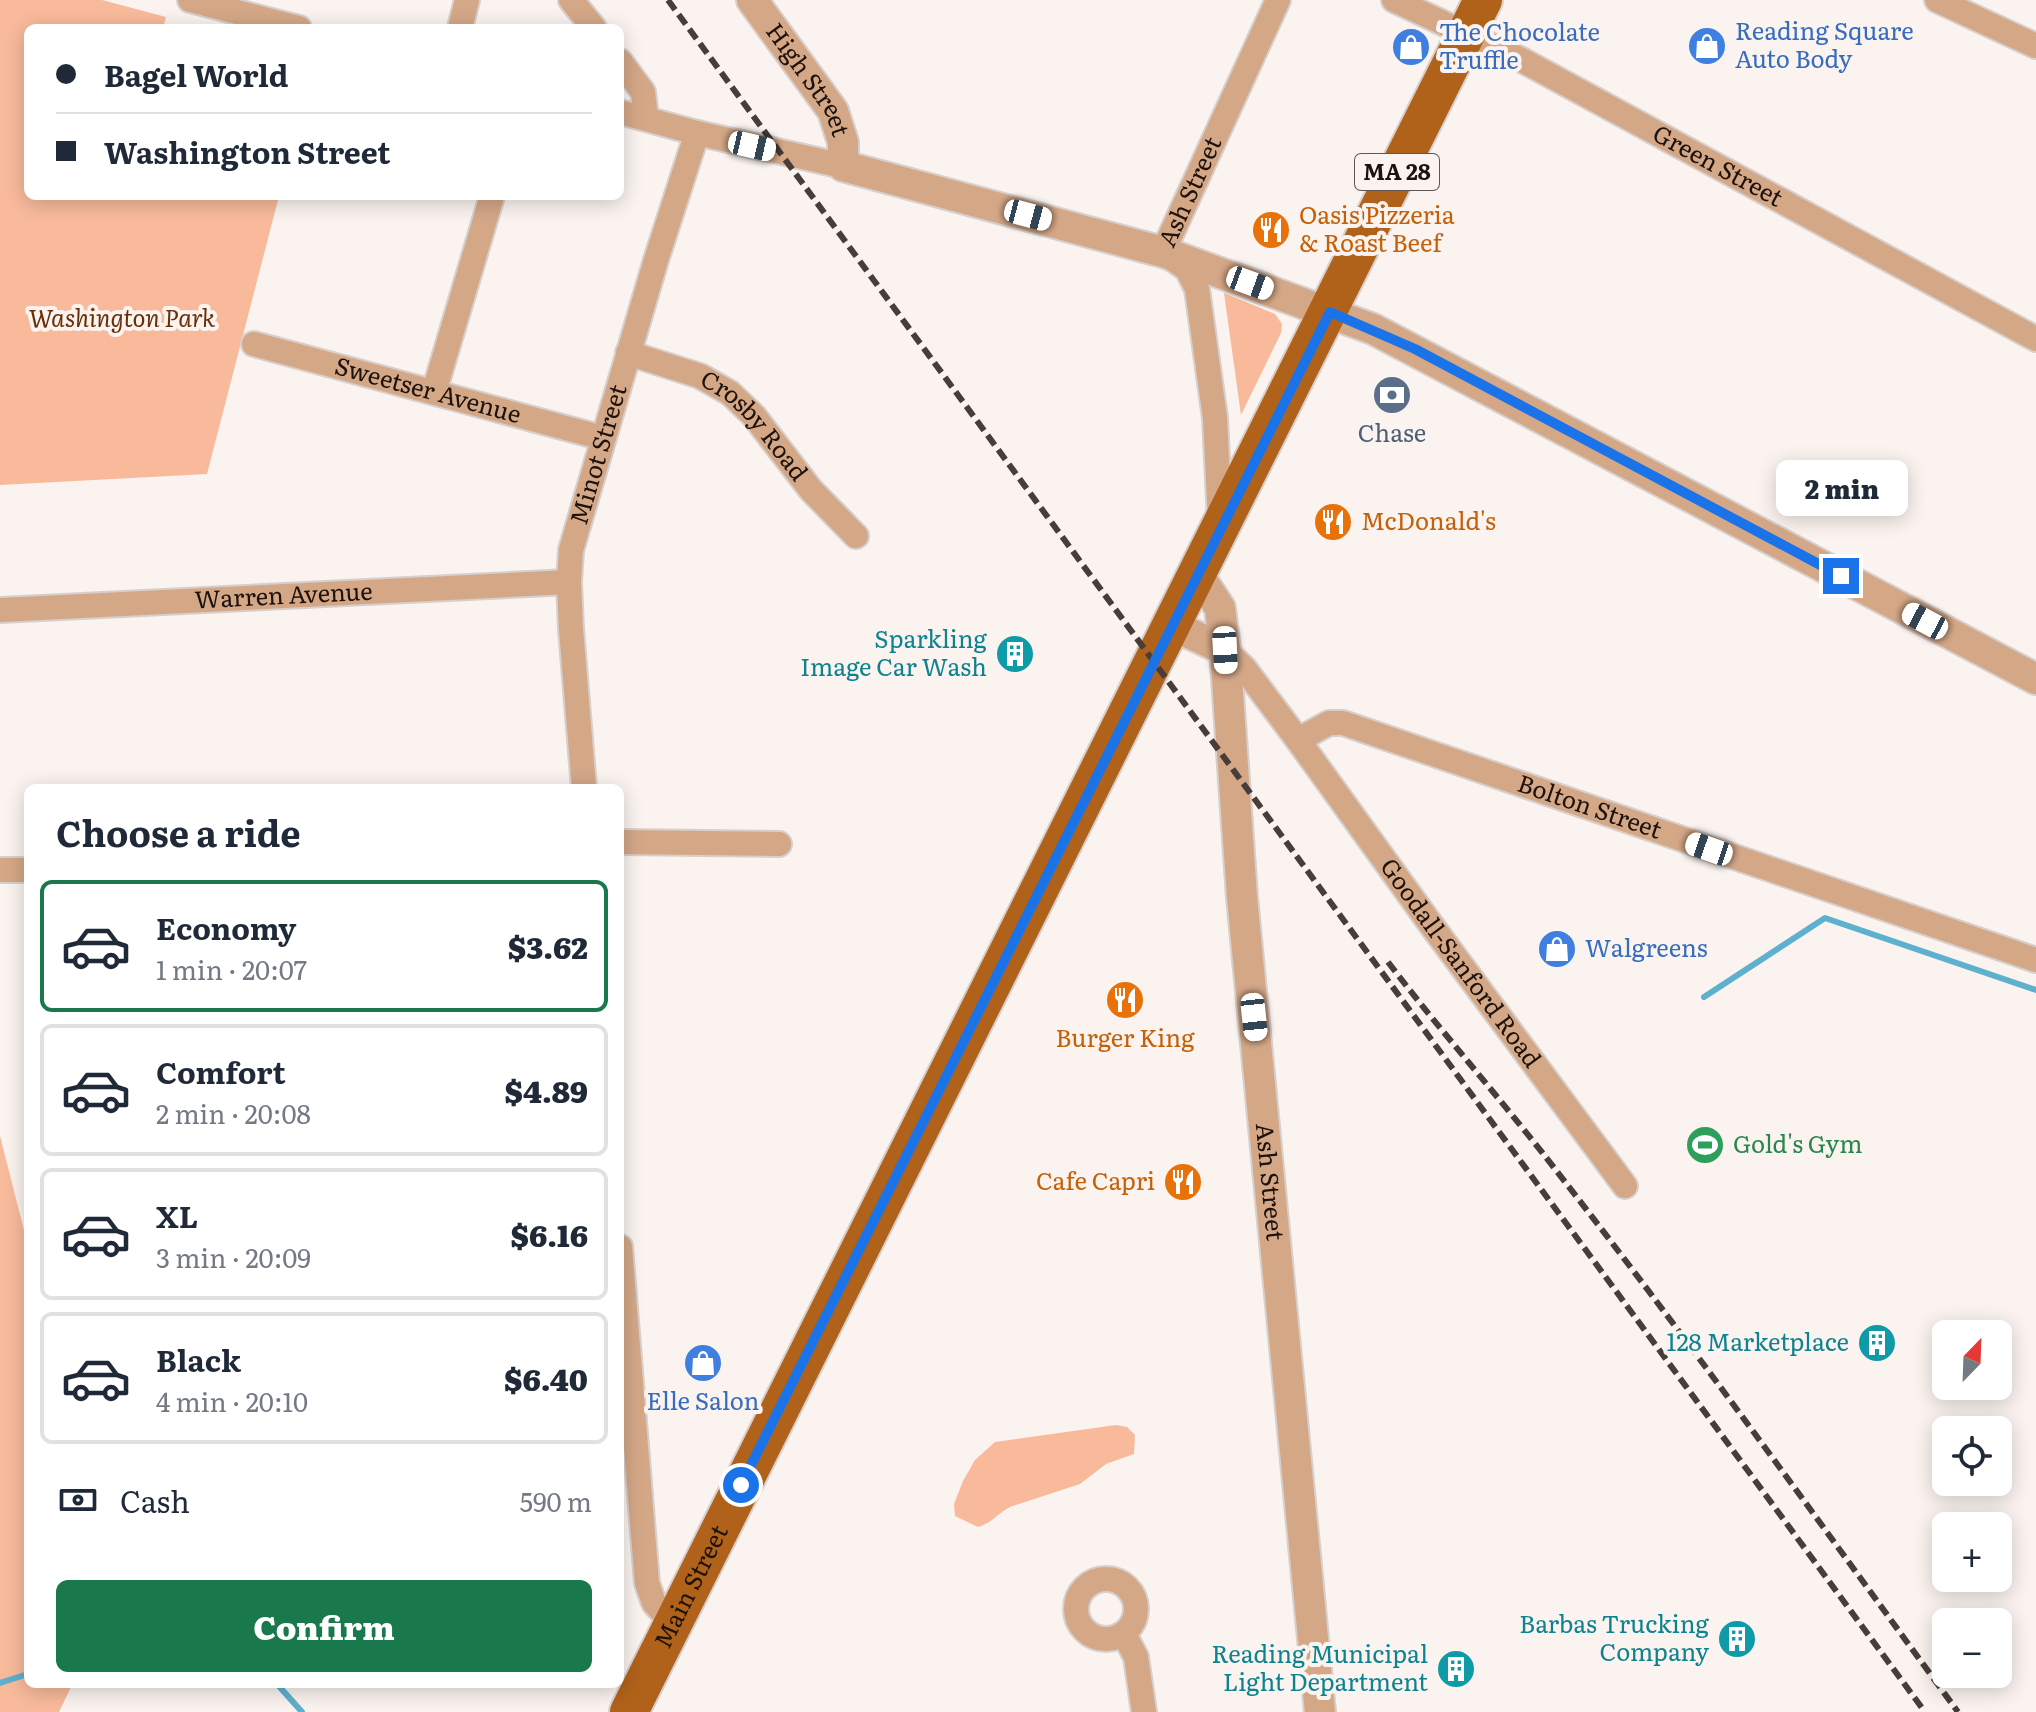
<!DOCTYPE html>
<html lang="en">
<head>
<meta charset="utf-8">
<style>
	:root { --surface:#fff; --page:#f2f2f3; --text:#1f2937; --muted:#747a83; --line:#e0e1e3; --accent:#1a784d }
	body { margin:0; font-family:Literata,serif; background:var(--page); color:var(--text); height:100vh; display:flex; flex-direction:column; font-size:30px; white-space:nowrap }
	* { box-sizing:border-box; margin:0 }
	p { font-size:26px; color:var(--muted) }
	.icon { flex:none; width:44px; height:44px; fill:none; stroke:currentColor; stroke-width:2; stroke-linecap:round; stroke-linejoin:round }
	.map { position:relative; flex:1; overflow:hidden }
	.details { position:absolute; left:24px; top:784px; width:600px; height:904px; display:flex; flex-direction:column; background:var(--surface); border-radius:12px; box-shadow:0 4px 20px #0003 }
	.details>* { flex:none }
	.banner { position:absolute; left:24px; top:24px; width:600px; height:176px; border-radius:12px; box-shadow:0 4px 20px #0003; display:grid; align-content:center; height:176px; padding:0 32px; background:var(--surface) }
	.needle { width:52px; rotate:23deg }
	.tools { position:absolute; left:1932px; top:1320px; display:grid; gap:16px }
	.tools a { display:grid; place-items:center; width:80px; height:80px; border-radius:12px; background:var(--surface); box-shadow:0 4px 20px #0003; font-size:40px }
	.end { position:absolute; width:36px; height:36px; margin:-18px; border:10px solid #1a73e8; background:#fff; box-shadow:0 0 0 4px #fff }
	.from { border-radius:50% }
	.bubble { position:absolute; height:56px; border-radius:12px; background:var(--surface); box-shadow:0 4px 20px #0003; font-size:26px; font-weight:800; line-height:56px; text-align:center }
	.car { position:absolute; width:24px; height:48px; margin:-24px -12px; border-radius:10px; box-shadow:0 0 6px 2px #0007; background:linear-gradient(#fff 24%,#345 0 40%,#fff 0 76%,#345 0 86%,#fff 0) }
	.banner b { display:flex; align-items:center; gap:28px; height:76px; font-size:30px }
	.banner b+b { border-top:2px solid var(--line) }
	.banner i { width:20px; height:20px; background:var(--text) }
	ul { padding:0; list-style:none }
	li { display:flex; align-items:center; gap:24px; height:132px; margin:0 16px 12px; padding:0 16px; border:4px solid var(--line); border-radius:12px }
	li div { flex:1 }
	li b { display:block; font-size:30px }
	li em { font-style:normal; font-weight:800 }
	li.on { border-color:var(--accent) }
	li>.icon { width:72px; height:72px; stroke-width:1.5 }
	h2 { padding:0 32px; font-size:36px; line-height:96px }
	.pay { display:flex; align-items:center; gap:20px; height:88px; padding:0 32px; font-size:30px }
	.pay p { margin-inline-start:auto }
	.cta { display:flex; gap:16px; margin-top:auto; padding:16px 32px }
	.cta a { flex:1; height:92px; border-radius:12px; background:var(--accent); color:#fff; font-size:32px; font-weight:800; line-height:92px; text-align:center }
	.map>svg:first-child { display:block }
</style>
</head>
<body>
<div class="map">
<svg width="2036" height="1712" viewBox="0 0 2036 1712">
	<rect width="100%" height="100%" fill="#faf3ef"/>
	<g fill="#f8ba9b">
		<polygon points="0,0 102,0 166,17 163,28 28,28 28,196 279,196 207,474 0,485"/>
		<polygon points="1224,293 1275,314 1282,324 1281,333 1241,415"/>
		<polygon points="0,1136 28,1246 28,1684 72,1685 59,1712 0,1712"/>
		<path d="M1116 1425 1127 1427 1135 1435 1134 1454 1106 1464 1080 1484 1010 1507C998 1513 992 1523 978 1527L955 1516 954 1504 963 1481 975 1460 995 1442Z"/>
	</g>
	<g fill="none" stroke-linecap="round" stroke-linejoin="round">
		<g stroke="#5db0ce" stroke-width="6">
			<polyline points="1704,997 1825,918 2036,990"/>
			<polyline points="0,1683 28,1674"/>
			<polyline points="277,1684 302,1712"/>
		</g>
		<defs>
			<g id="minor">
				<polyline points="190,0 299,28"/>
				<polyline points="571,0 594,28"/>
				<path id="s1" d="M1394 0 1520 59 2036 339"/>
				<polyline points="1937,0 2036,46"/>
				<polyline points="460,28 467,0"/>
				<polyline points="620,61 643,92 646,118"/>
				<polyline points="620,112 697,133 843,166"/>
				<path id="s2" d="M254 344 603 438"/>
				<path id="s3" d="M628 353 700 376 730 393 754 416 811 490 856 536"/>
				<polyline points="434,392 492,196"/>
				<path id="s4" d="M1220 520 1215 418 1197 289 1187 269 1163 252 1278 0"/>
				<path id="s5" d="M0 610 569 582"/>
				<path id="s6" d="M1225 650 1244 668 1298 740 1329 723H1343L2036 960"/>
				<path id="s7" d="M1298 740 1432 926 1625 1186"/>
				<path id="s8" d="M584 788 571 629 569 582 571 550 656 260 697 133"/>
				<polyline points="620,842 779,844"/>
				<polyline points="0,870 28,870"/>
				<polyline points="620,1247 647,1583 654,1603 673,1623"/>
				<circle cx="1106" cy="1609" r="30"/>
				<polyline points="1124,1634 1136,1657 1144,1712"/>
			</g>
			<g id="tertiary">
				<path id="s9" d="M752 0 833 111 843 142V166L1163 252 1373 329 2036 679"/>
				<path id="s10" d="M1197 573 1220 608 1225 650 1242 897 1320 1712"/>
				<polyline points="1172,625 1225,650"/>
			</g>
			<g id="primary">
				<path id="s11" d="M629 1712 1483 0"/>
			</g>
		</defs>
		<use href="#minor" stroke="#d7cfcb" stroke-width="28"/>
		<use href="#tertiary" stroke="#d7cfcb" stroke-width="34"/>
		<use href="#primary" stroke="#d7cfcb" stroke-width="42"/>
		<use href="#minor" stroke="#d4a787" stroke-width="24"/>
		<use href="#tertiary" stroke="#d4a787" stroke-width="30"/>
		<use href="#primary" stroke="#b1621a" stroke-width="38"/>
		<g stroke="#483d38" stroke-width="6" stroke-dasharray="12 6" stroke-linecap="butt">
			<polyline points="668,0 1925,1712"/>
			<path d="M1388 962C1442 1033 1501 1099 1555 1169 1694 1347 1825 1530 1958 1712"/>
		</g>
	</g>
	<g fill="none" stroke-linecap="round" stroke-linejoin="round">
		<polyline stroke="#1a73e8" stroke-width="10" points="741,1485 1330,312 1415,349 1841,576"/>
	</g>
	<defs>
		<symbol id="shop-disc" viewBox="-11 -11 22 22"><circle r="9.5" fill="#3f7fe0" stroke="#faf3ef"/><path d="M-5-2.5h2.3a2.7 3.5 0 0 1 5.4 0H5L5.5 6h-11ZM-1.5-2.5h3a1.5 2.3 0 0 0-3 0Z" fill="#fff"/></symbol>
		<symbol id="restaurant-disc" viewBox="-11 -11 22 22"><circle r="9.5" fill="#e8710a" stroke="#faf3ef"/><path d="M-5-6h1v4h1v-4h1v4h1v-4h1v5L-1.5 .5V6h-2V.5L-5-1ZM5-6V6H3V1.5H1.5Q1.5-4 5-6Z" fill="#fff"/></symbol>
		<symbol id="bank-disc" viewBox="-11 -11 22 22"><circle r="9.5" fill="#5c6f8a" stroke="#faf3ef"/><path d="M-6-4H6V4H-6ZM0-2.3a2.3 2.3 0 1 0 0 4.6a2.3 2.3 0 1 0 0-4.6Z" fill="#fff"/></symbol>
		<symbol id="building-disc" viewBox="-11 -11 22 22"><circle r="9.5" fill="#0f9aa8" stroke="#faf3ef"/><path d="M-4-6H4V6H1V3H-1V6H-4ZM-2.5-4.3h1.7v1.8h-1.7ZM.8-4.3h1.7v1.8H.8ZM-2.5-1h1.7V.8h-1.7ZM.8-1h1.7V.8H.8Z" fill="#fff"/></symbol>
		<symbol id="stadium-disc" viewBox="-11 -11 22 22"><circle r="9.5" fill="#2e9e5b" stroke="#faf3ef"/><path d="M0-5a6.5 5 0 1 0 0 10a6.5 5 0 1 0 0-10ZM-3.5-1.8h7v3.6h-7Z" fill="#fff"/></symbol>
	</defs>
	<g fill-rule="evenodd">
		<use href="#shop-disc" x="1685" y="24" width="44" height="44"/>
		<use href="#shop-disc" x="1389" y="25" width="44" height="44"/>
		<use href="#restaurant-disc" x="1249" y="208" width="44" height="44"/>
		<use href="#bank-disc" x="1370" y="373" width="44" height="44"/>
		<use href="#restaurant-disc" x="1311" y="500" width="44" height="44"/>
		<use href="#building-disc" x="993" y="632" width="44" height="44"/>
		<use href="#shop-disc" x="1535" y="927" width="44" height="44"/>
		<use href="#restaurant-disc" x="1103" y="978" width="44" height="44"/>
		<use href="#stadium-disc" x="1683" y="1123" width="44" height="44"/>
		<use href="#restaurant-disc" x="1161" y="1160" width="44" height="44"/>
		<use href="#building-disc" x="1855" y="1321" width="44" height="44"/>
		<use href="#shop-disc" x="681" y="1341" width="44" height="44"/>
		<use href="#building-disc" x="1715" y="1617" width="44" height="44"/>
		<use href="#building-disc" x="1434" y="1647" width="44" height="44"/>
	</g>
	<g text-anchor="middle" stroke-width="8" stroke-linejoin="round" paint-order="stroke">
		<rect fill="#faf3ef" stroke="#5f5650" stroke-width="2" x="1355" y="154" width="84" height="36" rx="6"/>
		<g font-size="22" font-weight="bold" fill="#1d120c">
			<text x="1397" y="180">MA 28</text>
		</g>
		<g font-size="24" fill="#366cbe" stroke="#faf3ef" text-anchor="start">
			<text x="1735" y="40">Reading Square<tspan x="1735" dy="28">Auto Body</tspan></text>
			<text x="1439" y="41">The Chocolate<tspan x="1439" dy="28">Truffle</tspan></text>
			<text x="1585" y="957">Walgreens</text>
			<text x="703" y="1410" text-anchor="middle">Elle Salon</text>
		</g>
		<g font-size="24" fill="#1d120c" stroke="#faf3ef">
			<text dy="8" stroke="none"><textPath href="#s9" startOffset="98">High Street</textPath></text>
			<text dy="8" stroke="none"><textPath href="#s1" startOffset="364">Green Street</textPath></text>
			<text dy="8" stroke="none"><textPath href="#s4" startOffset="350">Ash Street</textPath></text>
			<text dy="8" stroke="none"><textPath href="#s2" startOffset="180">Sweetser Avenue</textPath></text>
			<text dy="8" stroke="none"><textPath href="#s3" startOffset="150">Crosby Road</textPath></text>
			<text dy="8" stroke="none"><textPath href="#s8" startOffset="338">Minot Street</textPath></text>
			<text dy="8" stroke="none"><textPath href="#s5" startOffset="284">Warren Avenue</textPath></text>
			<text dy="8" stroke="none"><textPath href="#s6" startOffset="426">Bolton Street</textPath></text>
			<text dy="8" stroke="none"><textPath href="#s7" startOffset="276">Goodall-Sanford Road</textPath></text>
			<text dy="8" stroke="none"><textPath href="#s10" startOffset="618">Ash Street</textPath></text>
			<text dy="8" stroke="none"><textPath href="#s11" startOffset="140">Main Street</textPath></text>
		</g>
		<g font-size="24" fill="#c56008" stroke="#faf3ef" text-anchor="start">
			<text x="1299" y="224">Oasis Pizzeria<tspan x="1299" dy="28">&amp; Roast Beef</tspan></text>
			<text x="1361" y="530">McDonald's</text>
			<text x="1125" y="1047" text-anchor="middle">Burger King</text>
			<text x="1155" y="1190" text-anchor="end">Cafe Capri</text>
		</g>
		<g font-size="24" font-style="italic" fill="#6a2f07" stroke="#faf3ef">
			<text x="122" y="327">Washington Park</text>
		</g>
		<g font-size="24" fill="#4e5e75" stroke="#faf3ef">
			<text x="1392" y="442">Chase</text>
		</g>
		<g font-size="24" fill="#0d838f" stroke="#faf3ef" text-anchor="end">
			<text x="987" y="648">Sparkling<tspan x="987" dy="28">Image Car Wash</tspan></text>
			<text x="1849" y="1351">128 Marketplace</text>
			<text x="1709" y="1633">Barbas Trucking<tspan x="1709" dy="28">Company</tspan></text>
			<text x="1428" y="1663">Reading Municipal<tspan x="1428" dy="28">Light Department</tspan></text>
		</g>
		<g font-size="24" fill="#27864d" stroke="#faf3ef" text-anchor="start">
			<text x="1733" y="1153">Gold's Gym</text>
		</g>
	</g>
</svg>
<div class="tools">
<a><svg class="needle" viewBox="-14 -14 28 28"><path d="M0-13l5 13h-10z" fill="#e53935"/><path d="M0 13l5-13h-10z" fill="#747a83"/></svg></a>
<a><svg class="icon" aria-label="locate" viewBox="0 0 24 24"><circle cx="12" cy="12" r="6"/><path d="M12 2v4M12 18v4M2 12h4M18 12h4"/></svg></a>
<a>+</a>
<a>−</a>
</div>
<i class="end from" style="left:741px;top:1485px"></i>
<i class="end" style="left:1841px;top:576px"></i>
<div class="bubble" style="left:1776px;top:460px;width:132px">2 min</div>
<i class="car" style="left:752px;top:146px;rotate:103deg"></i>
<i class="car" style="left:1028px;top:215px;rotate:105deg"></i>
<i class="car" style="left:1250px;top:283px;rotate:110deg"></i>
<i class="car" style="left:1925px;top:621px;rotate:298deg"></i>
<i class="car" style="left:1225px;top:650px;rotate:177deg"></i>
<i class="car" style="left:1709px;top:849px;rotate:289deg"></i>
<i class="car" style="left:1254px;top:1017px;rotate:174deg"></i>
<div class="banner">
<b><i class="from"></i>Bagel World</b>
<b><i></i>Washington Street</b>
</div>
<section class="details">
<h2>Choose a ride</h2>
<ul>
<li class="on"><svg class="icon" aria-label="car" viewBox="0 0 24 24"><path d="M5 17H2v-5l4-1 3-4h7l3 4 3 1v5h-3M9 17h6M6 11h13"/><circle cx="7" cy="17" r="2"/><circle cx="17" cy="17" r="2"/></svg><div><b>Economy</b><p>1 min · 20:07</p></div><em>$3.62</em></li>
<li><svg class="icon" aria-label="car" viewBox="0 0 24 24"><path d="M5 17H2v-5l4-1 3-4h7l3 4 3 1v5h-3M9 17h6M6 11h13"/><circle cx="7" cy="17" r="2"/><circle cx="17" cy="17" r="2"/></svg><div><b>Comfort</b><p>2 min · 20:08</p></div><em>$4.89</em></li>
<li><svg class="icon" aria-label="car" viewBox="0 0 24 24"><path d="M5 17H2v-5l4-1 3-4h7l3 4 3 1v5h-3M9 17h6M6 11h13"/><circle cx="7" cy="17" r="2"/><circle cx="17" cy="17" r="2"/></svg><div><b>XL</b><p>3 min · 20:09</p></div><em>$6.16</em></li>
<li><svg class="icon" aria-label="car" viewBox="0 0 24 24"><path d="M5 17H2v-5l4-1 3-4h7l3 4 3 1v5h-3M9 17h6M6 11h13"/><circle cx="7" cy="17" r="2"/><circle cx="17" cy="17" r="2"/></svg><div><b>Black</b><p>4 min · 20:10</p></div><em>$6.40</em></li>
</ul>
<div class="pay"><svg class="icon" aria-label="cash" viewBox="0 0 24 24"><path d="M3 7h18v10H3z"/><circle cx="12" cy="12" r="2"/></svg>Cash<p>590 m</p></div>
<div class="cta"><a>Confirm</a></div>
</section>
</div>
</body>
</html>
